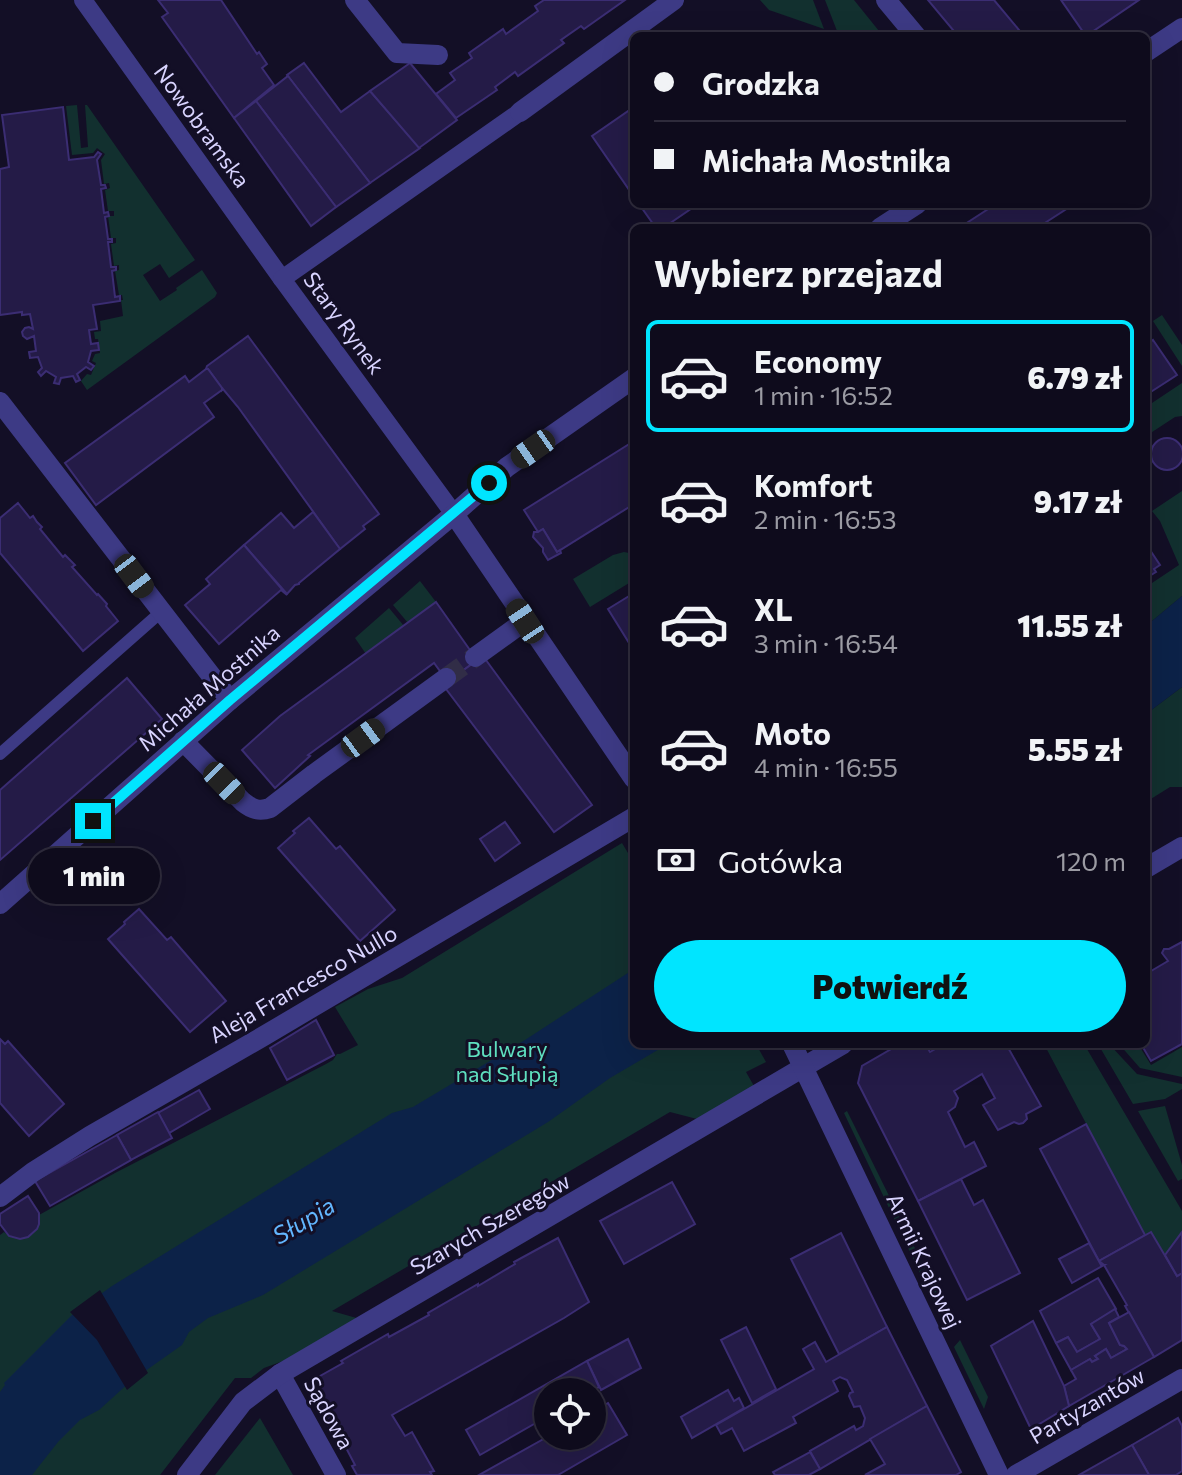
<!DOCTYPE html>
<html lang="pl">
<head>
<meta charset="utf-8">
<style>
	:root { --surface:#0e0b1c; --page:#171425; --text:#f1f3f6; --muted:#9b9ba3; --line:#2e2b3b; --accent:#00e5ff }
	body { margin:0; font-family:Commissioner,sans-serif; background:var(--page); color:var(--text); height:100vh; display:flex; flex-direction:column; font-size:30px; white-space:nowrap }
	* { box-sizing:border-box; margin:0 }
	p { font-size:26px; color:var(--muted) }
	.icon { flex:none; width:44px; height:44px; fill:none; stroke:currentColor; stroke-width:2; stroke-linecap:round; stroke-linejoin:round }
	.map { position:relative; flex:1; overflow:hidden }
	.details { position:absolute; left:630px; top:224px; width:520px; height:824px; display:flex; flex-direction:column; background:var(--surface); border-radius:12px; box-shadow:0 8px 32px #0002,0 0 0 2px var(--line) }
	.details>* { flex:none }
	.banner { position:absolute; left:630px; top:32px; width:520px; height:176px; border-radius:12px; box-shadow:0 8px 32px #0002,0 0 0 2px var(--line); display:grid; align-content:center; height:176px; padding:0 24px; background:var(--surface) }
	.fabs { position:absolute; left:534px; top:1378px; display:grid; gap:16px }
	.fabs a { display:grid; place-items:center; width:72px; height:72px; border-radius:50%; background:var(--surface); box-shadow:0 8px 32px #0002,0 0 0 2px var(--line); font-size:40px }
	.end { position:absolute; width:36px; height:36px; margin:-18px; border:10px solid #00e5ff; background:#111; box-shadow:0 0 0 4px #111 }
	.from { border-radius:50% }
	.bubble { position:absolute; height:56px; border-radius:28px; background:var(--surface); box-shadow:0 8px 32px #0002,0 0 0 2px var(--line); font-size:26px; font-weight:800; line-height:56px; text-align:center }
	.car { position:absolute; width:24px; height:48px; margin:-24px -12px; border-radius:10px; box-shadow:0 0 6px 2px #0007; background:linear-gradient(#222 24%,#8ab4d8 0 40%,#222 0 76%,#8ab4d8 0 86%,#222 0) }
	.banner b { display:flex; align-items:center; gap:28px; height:76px; font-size:30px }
	.banner b+b { border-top:2px solid var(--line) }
	.banner i { width:20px; height:20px; background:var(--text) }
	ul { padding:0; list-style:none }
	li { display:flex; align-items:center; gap:24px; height:112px; margin:0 16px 12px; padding:0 8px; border:4px solid transparent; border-radius:12px }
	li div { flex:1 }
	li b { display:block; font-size:30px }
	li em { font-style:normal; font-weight:800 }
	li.on { border-color:var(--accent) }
	li>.icon { width:72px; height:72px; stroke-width:1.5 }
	h2 { padding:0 24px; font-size:36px; line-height:96px }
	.pay { display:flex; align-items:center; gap:20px; height:88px; padding:0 24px; font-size:30px }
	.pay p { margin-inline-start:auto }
	.cta { display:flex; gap:16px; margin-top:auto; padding:16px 24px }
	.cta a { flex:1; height:92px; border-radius:48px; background:var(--accent); color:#111; font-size:32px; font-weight:800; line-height:92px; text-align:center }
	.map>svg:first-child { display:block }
</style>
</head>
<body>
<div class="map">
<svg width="1182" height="1475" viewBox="0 0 1182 1475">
	<rect width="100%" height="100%" fill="#130f26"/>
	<g fill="#12302f">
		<polygon points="760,0 813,0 824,29 769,10"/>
		<polygon points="825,0 854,0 883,36 839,36"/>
		<polygon points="77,105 81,148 88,147 85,105 87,105 195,260 169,278 160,264 143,275 160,301 177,290 176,288 202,270 217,293 215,297 87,390 81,381 87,374 91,375 96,363 92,361 95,354 100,353 98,339 95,339 94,332 101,331 100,321 123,316 121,300 123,300 122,295 119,295 115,271 119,270 119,265 114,266 111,244 116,243 116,238 111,238 108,216 114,216 114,211 108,211 105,190 110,188 109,183 104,184 101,160 105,154 97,148 93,153 72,155 66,106"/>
		<polygon points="1162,315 1182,345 1182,366 1153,321"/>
		<polygon points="1182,383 1182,416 1175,417 1146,436 1146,407"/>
		<polygon points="1182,491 1182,596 1146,626 1146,605 1152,600 1146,587 1179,565 1160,521 1152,511"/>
		<polygon points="624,552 634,554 634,580 590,607 573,579 613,555"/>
		<polygon points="420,581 436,602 408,623 393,605"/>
		<polygon points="389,608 404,626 366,654 355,638"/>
		<polygon points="1182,687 1182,787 1170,787 1146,802 1146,714"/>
		<path d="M622 843 634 863V1044H756L766 1062 746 1072 754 1086 697 1119 670 1112 332 1311 360 1319 294 1357 264 1368 251 1378H235L160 1475H0V1235L4 1232C20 1245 39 1236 39 1215L115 1173 326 1064 333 1060 337 1054H340L358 1045 335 1007 368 989 402 978Z"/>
		<polygon points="1044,1044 1084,1044 1182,1211 1182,1232 1165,1255 1151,1232 1145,1235"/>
		<polygon points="1098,1044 1109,1044 1137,1074 1182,1084 1182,1089 1165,1099 1133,1104"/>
		<polygon points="1119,1044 1138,1044 1151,1065 1182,1047 1182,1077 1140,1068"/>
		<polygon points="1165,1106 1182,1165 1182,1179 1178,1181 1138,1111"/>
		<polygon points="847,1111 853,1123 953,1325 945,1326 844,1113"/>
		<polygon points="960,1340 988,1397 984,1409 954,1347"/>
		<polygon points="260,1418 293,1475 215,1475"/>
	</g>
	<g fill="#0c2248">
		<polygon points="1182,596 1182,687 1146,714 1146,626"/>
		<polygon points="634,969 634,1044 668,1044 610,1078 548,1122 263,1295 208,1318 189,1332 182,1345 131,1381 99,1410 80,1420 58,1442 32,1475 0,1475 0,1392 5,1385 4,1383 73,1314 112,1286 392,1113 413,1107 525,1040"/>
	</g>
	<polygon fill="#130f26" points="100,1290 148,1373 127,1390 97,1340 70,1312"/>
	<g fill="#241b47" stroke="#3b2d73" stroke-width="2">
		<polygon points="158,0 221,0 257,54 259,52 267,64 262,68 274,85 234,118 162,17 168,13"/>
		<polygon points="544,0 625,0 584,29 581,26 561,40 564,43 518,76 515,72 495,87 497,90 456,118 436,94 455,80 450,73 472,58 469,53 503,29 506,34 538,11 535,6"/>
		<polygon points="928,0 994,0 1024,36 958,36"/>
		<polygon points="1061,0 1139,0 1086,36"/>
		<polygon points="304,63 341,112 370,91 420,148 370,183 287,75"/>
		<polygon points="410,63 457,120 419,148 370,91"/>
		<polygon points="288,76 370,183 336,207 256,101"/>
		<polygon points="256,101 336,207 311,226 234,118"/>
		<polygon points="63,107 69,160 94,157 98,152 101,154 97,160 101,185 105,185 106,188 101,189 104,213 108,212 109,216 105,217 108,239 112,239 112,242 108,242 111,267 116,267 116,270 112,271 115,297 120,296 120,301 93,305 97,329 89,330 91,344 98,343 99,350 91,351 88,362 94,366 91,370 86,367 77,374 80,380 76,382 73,376 61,378 59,384 54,383 56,377 46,371 41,376 38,372 42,368 38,357 30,358 29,352 36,351 34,336 27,339 23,336 22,332 25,328 29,327 33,329 30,314 22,315 22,312 0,315 0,169 9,167 2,115"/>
		<polygon points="634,107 634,197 592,136"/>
		<polygon points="639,204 698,204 663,228 656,228"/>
		<polygon points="996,204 1065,204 1068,208 1037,228 959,228"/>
		<polygon points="248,336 379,514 363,526 365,529 340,549 238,407 223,389 222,390 222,388 208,369 206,369 207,366"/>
		<polygon points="1153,340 1177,375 1146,395 1146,345"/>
		<polygon points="206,369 208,369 222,388 222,390 204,403 214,417 96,505 65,463 185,376 189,382"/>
		<circle cx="1167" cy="454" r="16"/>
		<polygon points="634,441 634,504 557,552 543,529 538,532 524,510"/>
		<polygon points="18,503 30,518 33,516 37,522 42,527 40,529 63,557 65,555 75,565 72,567 97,595 98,594 107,604 106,606 118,621 83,651 0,553 0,518"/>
		<polygon points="313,512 340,549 299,583 299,584 295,585 287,594 244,545 281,513 294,528"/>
		<polygon points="543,529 557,552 560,550 561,553 548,560 543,552 543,548 533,537 534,532 538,532"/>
		<polygon points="244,545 287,595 281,590 219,644 185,605 210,584 206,579"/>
		<polygon points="1150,550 1160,565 1154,569 1156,572 1146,578 1146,552"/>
		<polygon points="634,593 634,651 608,609"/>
		<polygon points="436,602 477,660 448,682 434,663 308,755 310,756 275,788 242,750 280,716"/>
		<polygon points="483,656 592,805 554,832 443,685"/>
		<polygon points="127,678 162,719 0,860 0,790"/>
		<polygon points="309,818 336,849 340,846 395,910 360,941 278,848 295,833 293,831"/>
		<polygon points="505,822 520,843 495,861 480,839"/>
		<polygon points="139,909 167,940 171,937 226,1001 190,1032 108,939 125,924 124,922"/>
		<polygon points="1182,942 1182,1044 1151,1061 1141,1044 1146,1044 1146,974 1168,961 1162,953 1164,949 1169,949"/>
		<polygon points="316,1020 334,1055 287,1080 270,1048"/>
		<polygon points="0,1039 5,1044 8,1041 64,1104 29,1136 0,1103"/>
		<polygon points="900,1044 925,1044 930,1052 944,1044 1006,1044 1041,1106 1026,1114 1027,1119 1023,1123 1019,1124 1014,1122 998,1130 983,1105 995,1098 982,1074 954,1091 958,1098 955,1107 948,1112 965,1147 974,1142 986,1166 918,1201 858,1083 862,1066"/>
		<polygon points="199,1090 210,1109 169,1133 158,1113"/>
		<polygon points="158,1112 172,1138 131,1160 117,1135"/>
		<polygon points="1086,1124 1145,1235 1099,1261 1040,1149"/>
		<polygon points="117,1135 131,1160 50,1206 35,1181"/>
		<polygon points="961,1179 974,1205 983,1200 1020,1273 967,1300 918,1201"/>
		<polygon points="672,1182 695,1224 624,1264 600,1221"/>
		<polygon points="28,1196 39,1213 39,1224 37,1229 28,1237 20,1239 9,1236 0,1224 0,1214"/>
		<polygon points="1151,1232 1177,1276 1182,1273 1182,1340 1154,1357 1125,1306 1127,1305 1104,1265 1099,1261"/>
		<polygon points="1182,1232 1182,1273 1177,1276 1165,1255"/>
		<polygon points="841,1233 887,1327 839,1354 791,1259"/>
		<polygon points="558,1238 589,1302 564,1318 392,1415 405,1436 412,1432 434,1471 430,1472 432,1475 357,1475 352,1466 355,1465 343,1442 339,1444 304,1385 343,1363 341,1361 388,1334 389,1337 429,1315 428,1313 478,1284 478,1286 515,1264 514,1262"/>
		<polygon points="1089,1243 1101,1265 1104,1265 1072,1283 1059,1259"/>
		<polygon points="1098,1278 1116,1309 1091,1324 1100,1339 1077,1352 1068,1337 1056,1343 1040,1311"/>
		<polygon points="1115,1309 1119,1317 1109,1323 1120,1345 1124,1346 1127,1349 1111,1358 1106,1349 1095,1356 1098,1359 1092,1362 1090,1359 1071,1370 1056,1343 1068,1337 1077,1352 1100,1339 1091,1324"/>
		<polygon points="1129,1312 1154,1357 1069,1406 1064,1386 1076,1379 1071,1370 1090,1359 1092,1362 1098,1359 1095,1356 1106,1349 1111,1358 1127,1349 1124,1346 1120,1345 1109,1323"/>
		<polygon points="1033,1321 1064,1386 1069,1406 1031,1429 991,1346"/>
		<polygon points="746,1327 776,1389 752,1403 721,1340"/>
		<polygon points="887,1327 927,1406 820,1469 810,1451 854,1426 856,1430 863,1426 865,1418 860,1406 854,1407 849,1396 850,1393 853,1392 847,1380 840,1377 833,1381 838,1391 793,1417 796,1423 744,1451 732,1428 721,1434 716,1425 814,1369 803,1349 815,1342 826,1362"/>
		<polygon points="628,1339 641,1368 601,1390 587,1361"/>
		<polygon points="587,1361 599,1387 591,1392 548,1392 548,1416 480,1455 466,1430"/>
		<polygon points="728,1390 734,1401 739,1398 744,1408 692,1438 681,1417"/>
		<polygon points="608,1403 627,1435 558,1475 479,1475 549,1436 592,1436 592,1412"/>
		<polygon points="927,1406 961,1472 956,1475 865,1475 885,1464 870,1439"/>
		<polygon points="1178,1418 1182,1426 1182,1471 1176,1475 1149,1475 1132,1445"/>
		<polygon points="1132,1445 1149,1475 1079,1475"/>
		<polygon points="810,1452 820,1469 809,1475 775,1475 773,1472"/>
	</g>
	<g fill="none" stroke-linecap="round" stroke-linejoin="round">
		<polyline stroke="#312d47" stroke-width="20" stroke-dasharray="20 10" stroke-linecap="butt" points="446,678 475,657"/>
		<polyline stroke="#3d3a85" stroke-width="12" points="0,754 161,612"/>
		<g stroke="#3d3a85" stroke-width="18">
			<polyline points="83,0 282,279"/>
			<polyline points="454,514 282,279 520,112"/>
		</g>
		<g stroke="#3d3a85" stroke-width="20">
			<polyline points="355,0 397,53 438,55"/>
			<polyline points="886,0 916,36"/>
			<polyline points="520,112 674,0"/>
			<polyline points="0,402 230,700"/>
			<polyline points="475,657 525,621"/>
			<path d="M183 741 243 802C252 809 259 812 270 808L314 774 446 678"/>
			<polyline points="1146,868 1182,847"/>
			<polyline points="0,904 230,700 454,514"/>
			<polyline points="0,1197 33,1172 90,1136 262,1037 634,817"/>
			<polyline points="280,1374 336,1475"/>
			<polyline points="187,1475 243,1402 280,1374 843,1044"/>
			<polyline points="1016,1475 1182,1379"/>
		</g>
		<g stroke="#3d3a85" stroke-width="20">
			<polyline points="1146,52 1182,28"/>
			<polyline points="880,228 917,204"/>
			<polyline points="634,378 507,467 454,514 634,779"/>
			<polyline points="792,1044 999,1475"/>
		</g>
	</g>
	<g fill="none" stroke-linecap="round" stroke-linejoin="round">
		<polyline stroke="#00e5ff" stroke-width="10" points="93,821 230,700 489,483"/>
	</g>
	<g text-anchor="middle" stroke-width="6" stroke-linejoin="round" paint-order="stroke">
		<g font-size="22" fill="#d9d4ff" stroke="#130f26">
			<text transform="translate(202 126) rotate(54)" y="8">Nowobramska</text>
			<text transform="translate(344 323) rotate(54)" y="8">Stary Rynek</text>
			<text transform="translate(209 688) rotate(-41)" y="8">Michała Mostnika</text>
			<text transform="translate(303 984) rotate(-30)" y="8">Aleja Francesco Nullo</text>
			<text transform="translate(490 1224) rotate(-30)" y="8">Szarych Szeregów</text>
			<text transform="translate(924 1261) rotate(65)" y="8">Armii Krajowej</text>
			<text transform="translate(1087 1406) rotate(-30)" y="8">Partyzantów</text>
			<text transform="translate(329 1413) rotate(61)" y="8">Sądowa</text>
		</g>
		<g font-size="22" fill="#5fe0c0" stroke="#130f26">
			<text x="507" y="1057">Bulwary<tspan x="507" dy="25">nad Słupią</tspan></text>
		</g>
		<g font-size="24" font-style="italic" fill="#62b6ff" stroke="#130f26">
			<text transform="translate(304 1221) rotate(-31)" y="8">Słupia</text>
		</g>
	</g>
</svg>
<div class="fabs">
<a><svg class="icon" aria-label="locate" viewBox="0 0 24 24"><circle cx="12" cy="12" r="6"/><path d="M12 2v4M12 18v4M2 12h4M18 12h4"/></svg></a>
</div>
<i class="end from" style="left:489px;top:483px"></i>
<i class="end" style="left:93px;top:821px"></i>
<div class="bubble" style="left:28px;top:848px;width:132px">1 min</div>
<i class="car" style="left:533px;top:449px;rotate:235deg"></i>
<i class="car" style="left:134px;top:576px;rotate:143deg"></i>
<i class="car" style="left:525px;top:621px;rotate:327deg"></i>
<i class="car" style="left:363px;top:738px;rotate:54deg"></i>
<i class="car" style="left:224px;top:783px;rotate:136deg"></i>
<div class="banner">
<b><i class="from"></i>Grodzka</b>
<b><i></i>Michała Mostnika</b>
</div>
<section class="details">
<h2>Wybierz przejazd</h2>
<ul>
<li class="on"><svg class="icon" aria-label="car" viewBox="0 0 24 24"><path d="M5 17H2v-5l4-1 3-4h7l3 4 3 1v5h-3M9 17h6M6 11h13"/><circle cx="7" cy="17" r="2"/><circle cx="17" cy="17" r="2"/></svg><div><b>Economy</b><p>1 min · 16:52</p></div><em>6.79 zł</em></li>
<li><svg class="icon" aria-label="car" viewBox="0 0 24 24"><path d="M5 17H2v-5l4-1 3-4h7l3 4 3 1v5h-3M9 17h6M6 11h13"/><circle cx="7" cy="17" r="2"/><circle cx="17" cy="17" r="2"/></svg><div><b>Komfort</b><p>2 min · 16:53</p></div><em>9.17 zł</em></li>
<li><svg class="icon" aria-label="car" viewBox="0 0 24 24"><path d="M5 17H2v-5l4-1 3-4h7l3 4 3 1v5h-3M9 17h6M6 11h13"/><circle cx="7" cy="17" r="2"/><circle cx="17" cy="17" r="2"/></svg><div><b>XL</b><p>3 min · 16:54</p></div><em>11.55 zł</em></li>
<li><svg class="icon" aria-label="car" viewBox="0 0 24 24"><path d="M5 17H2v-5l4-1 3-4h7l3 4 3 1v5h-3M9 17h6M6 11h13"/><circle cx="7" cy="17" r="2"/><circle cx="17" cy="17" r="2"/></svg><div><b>Moto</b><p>4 min · 16:55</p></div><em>5.55 zł</em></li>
</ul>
<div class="pay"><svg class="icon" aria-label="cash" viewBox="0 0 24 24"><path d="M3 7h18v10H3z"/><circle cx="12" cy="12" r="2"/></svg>Gotówka<p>120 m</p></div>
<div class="cta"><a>Potwierdź</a></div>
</section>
</div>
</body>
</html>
